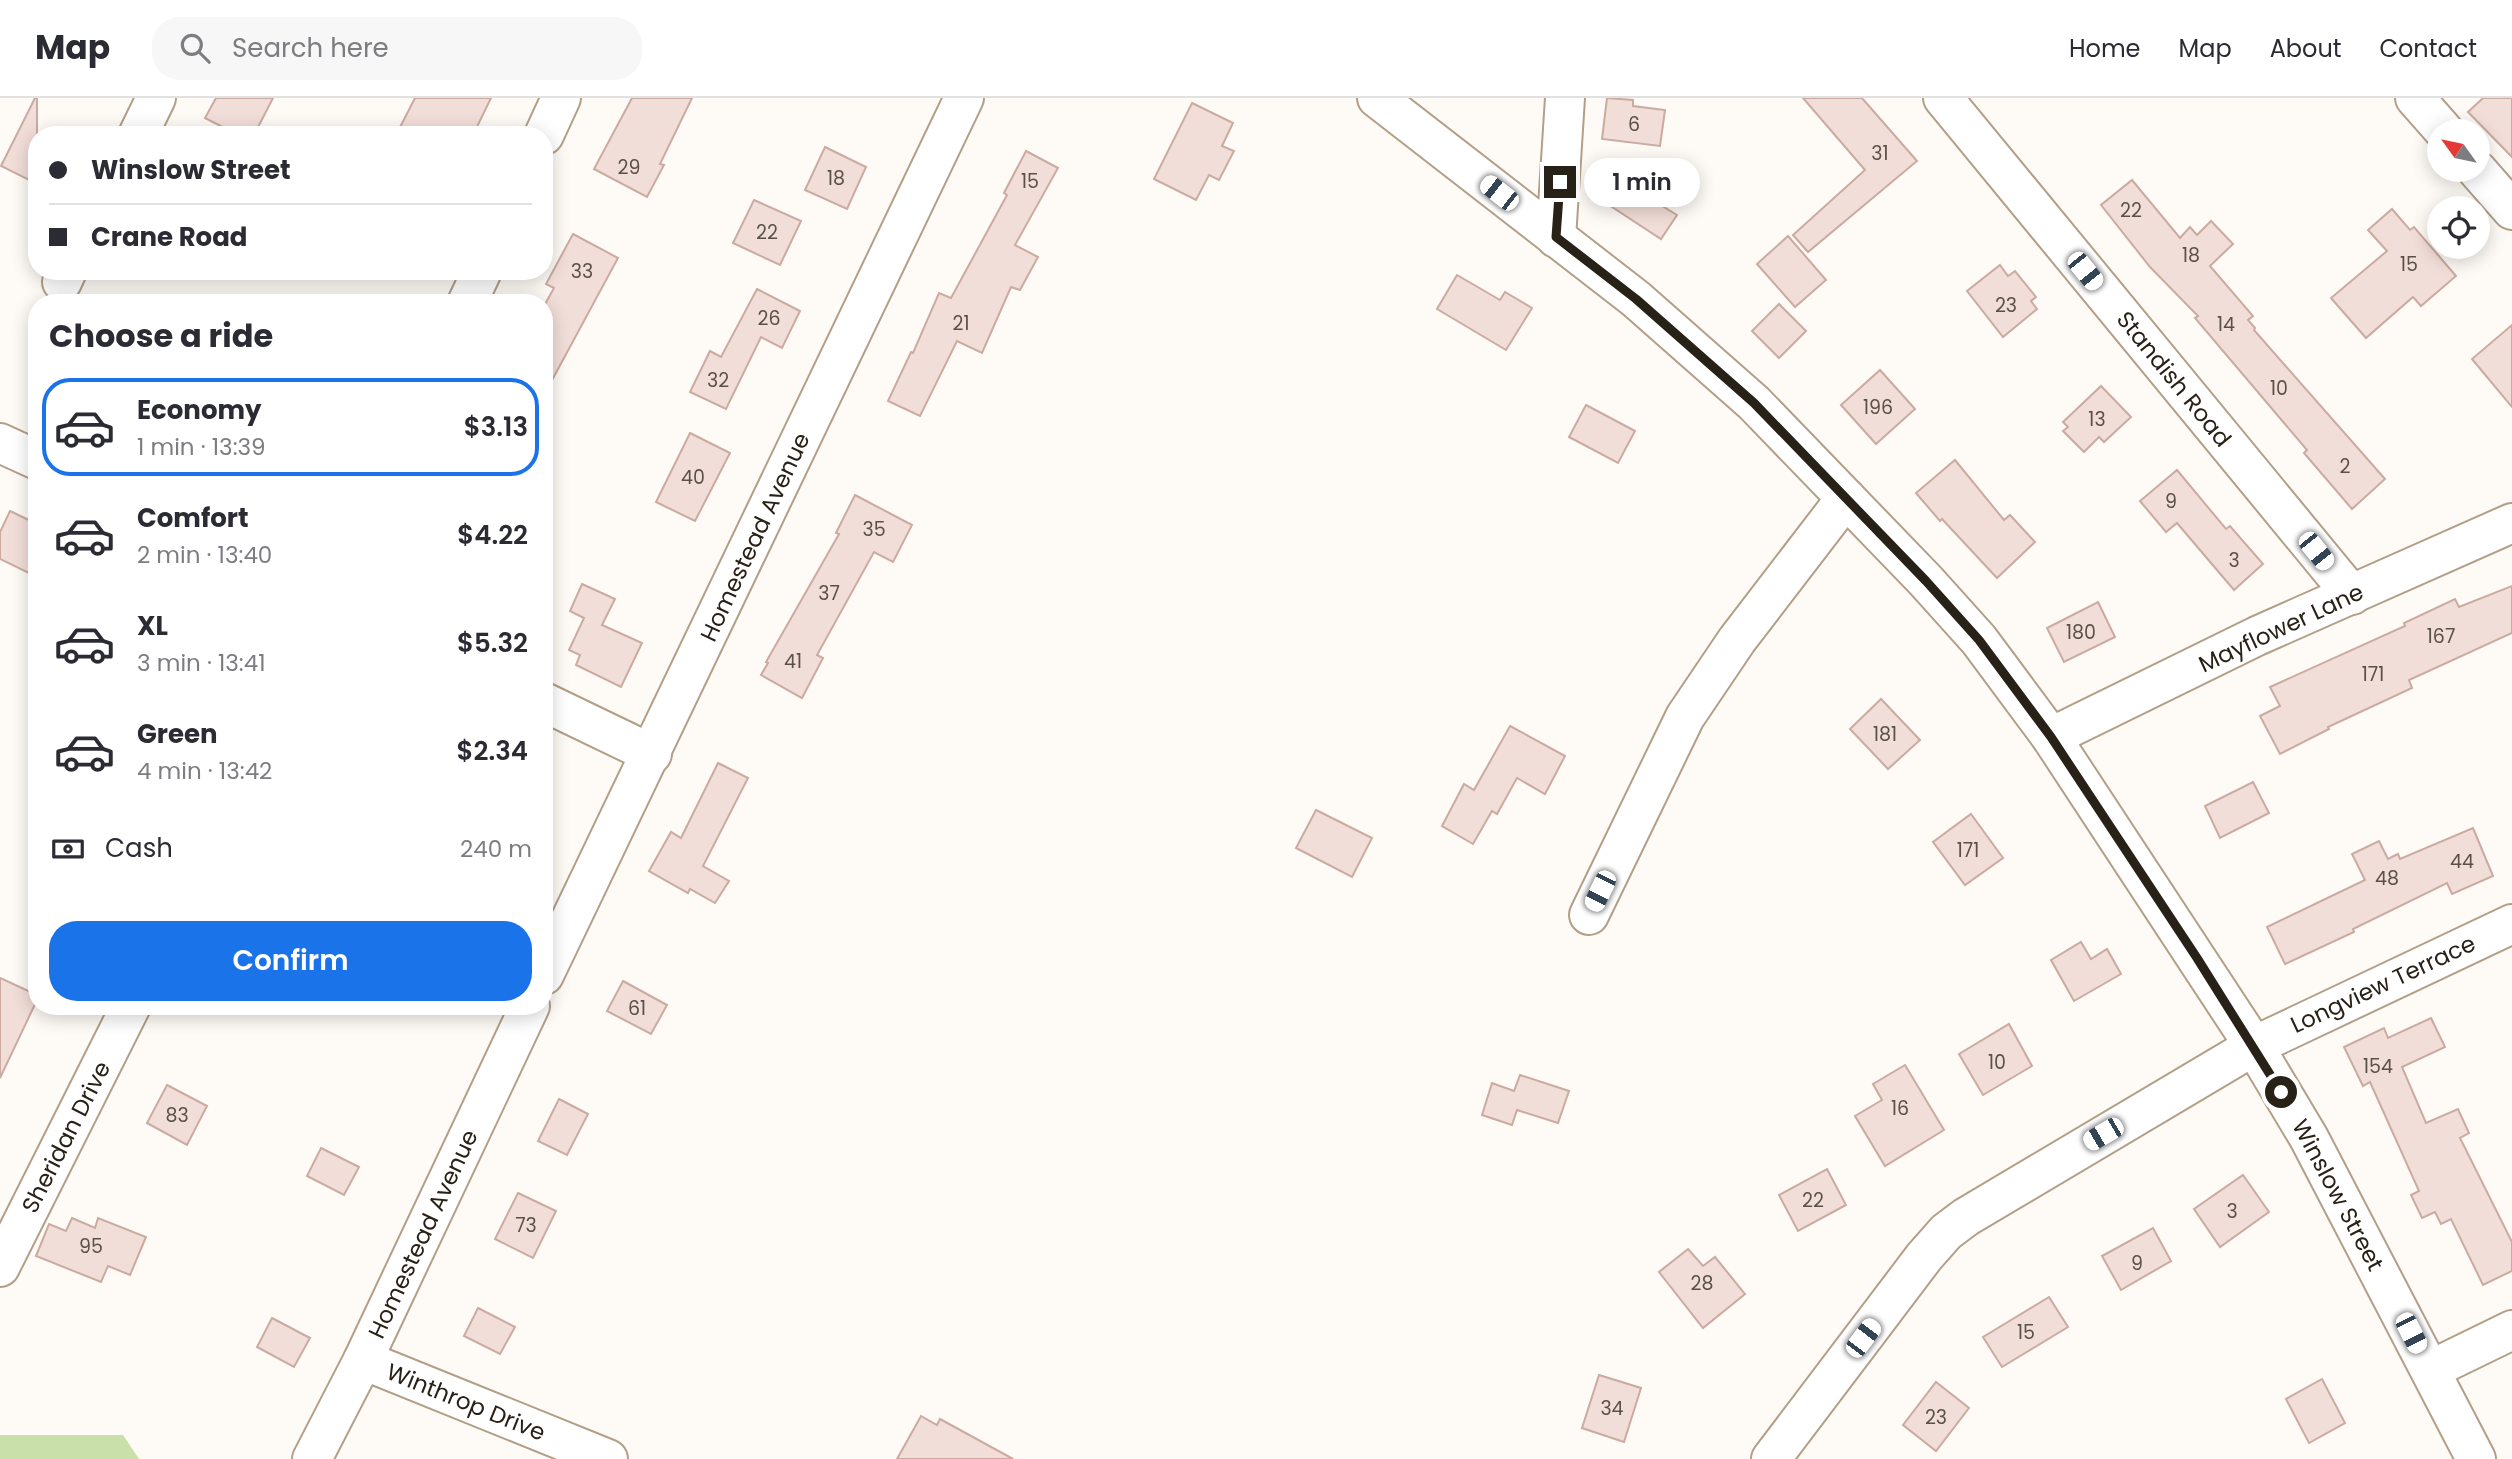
<!DOCTYPE html>
<html lang="en">
<head>
<meta charset="utf-8">
<style>
	:root { --surface:#fff; --page:#f7f7f7; --text:#2b2b33; --muted:#7c7c81; --line:#e1e1e2; --accent:#1a73e8 }
	body { margin:0; font-family:Poppins,sans-serif; background:var(--page); color:var(--text); height:100vh; display:flex; flex-direction:column; font-size:26px; white-space:nowrap }
	* { box-sizing:border-box; margin:0 }
	p { font-size:23px; color:var(--muted) }
	.icon { flex:none; width:38px; height:38px; fill:none; stroke:currentColor; stroke-width:2; stroke-linecap:round; stroke-linejoin:round }
	.map { position:relative; flex:1; overflow:hidden }
	.details { position:absolute; left:28px; top:196px; width:525px; height:721px; display:flex; flex-direction:column; background:var(--surface); border-radius:28px; box-shadow:0 4px 18px #0003 }
	.details>* { flex:none }
	.banner { position:absolute; left:28px; top:28px; width:525px; height:154px; border-radius:28px; box-shadow:0 4px 18px #0003; display:grid; align-content:center; height:154px; padding:0 21px; background:var(--surface) }
	.needle { width:46px; rotate:303deg }
	.controls { position:absolute; left:2427px; top:21px; display:grid; gap:14px }
	.controls a { display:grid; place-items:center; width:63px; height:63px; border-radius:50%; background:var(--surface); box-shadow:0 4px 18px #0003; font-size:35px }
	.end { position:absolute; width:32px; height:32px; margin:-16px; border:9px solid #282117; background:#fff; box-shadow:0 0 0 4px #fff }
	.from { border-radius:50% }
	.bubble { position:absolute; height:49px; border-radius:24px; background:var(--surface); box-shadow:0 4px 18px #0003; font-size:23px; font-weight:600; line-height:49px; text-align:center }
	.car { position:absolute; width:21px; height:42px; margin:-21px -10px; border-radius:9px; box-shadow:0 0 5px 2px #0007; background:linear-gradient(#fff 24%,#345 0 40%,#fff 0 76%,#345 0 86%,#fff 0) }
	.banner b { display:flex; align-items:center; gap:24px; height:66px; font-size:26px }
	.banner b+b { border-top:2px solid var(--line) }
	.banner i { width:18px; height:18px; background:var(--text) }
	ul { padding:0; list-style:none }
	li { display:flex; align-items:center; gap:21px; height:98px; margin:0 14px 10px; padding:0 7px; border:4px solid transparent; border-radius:28px }
	li div { flex:1 }
	li b { display:block; font-size:26px }
	li em { font-style:normal; font-weight:600 }
	li.selected { border-color:var(--accent) }
	li>.icon { width:63px; height:63px; stroke-width:1.5 }
	h2 { padding:0 21px; font-size:32px; line-height:84px }
	.pay { display:flex; align-items:center; gap:18px; height:77px; padding:0 21px; font-size:26px }
	.pay p { margin-inline-start:auto }
	.cta { display:flex; gap:14px; margin-top:auto; padding:14px 21px }
	.cta a { flex:1; height:80px; border-radius:28px; background:var(--accent); color:#fff; font-size:28px; font-weight:600; line-height:80px; text-align:center }
	header { display:flex; align-items:center; gap:42px; box-sizing:border-box; height:98px; padding:0 35px; background:var(--surface); border-bottom:2px solid var(--line) }
	header strong { font-size:33px }
	nav { display:flex; gap:38px; margin-inline-start:auto; font-size:24px }
	.search { width:490px; height:63px; background:var(--page); display:flex; align-items:center; gap:18px; box-sizing:border-box; padding:0 24px; border-radius:28px; color:var(--muted); font-size:26px }
	.map>svg:first-child { display:block }
</style>
</head>
<body>
<header>
<strong>Map</strong>
<div class="search"><svg class="icon" aria-label="search" viewBox="0 0 24 24"><circle cx="10" cy="10" r="6"/><path d="M15 15l6 6"/></svg>Search here</div>
<nav><a>Home</a><a>Map</a><a>About</a><a>Contact</a></nav>
</header>
<div class="map">
<svg width="2512" height="1361" viewBox="0 0 2512 1361">
	<rect width="100%" height="100%" fill="#fefaf5"/>
	<polygon fill="#cae0ab" points="0,1337 123,1337 139,1361 0,1361"/>
	<g fill="#f2ded8" stroke="#cbaaa1" stroke-width="2">
		<polygon points="35,0 37,0 37,86 1,68"/>
		<polygon points="216,0 273,0 254,37 238,37 205,20"/>
		<polygon points="415,0 491,0 473,37 396,37"/>
		<polygon points="632,0 692,0 660,66 664,67 647,99 594,71"/>
		<polygon points="1607,0 1633,2 1633,8 1665,12 1660,48 1602,41"/>
		<polygon points="1803,0 1862,0 1917,63 1808,154 1793,137 1865,72"/>
		<polygon points="2483,0 2512,0 2512,59 2468,14"/>
		<polygon points="1192,5 1233,25 1222,48 1234,53 1219,82 1209,77 1196,102 1154,81"/>
		<polygon points="825,49 866,69 847,111 805,92"/>
		<polygon points="1026,53 1058,70 1015,147 1038,159 1020,192 1011,189 982,255 957,243 920,318 888,303 911,254 913,255 939,195 951,200 1007,97 1004,95"/>
		<polygon points="1621,74 1650,92 1646,98 1677,117 1661,141 1603,103"/>
		<polygon points="2132,82 2180,140 2190,129 2197,137 2211,123 2233,146 2210,168 2253,218 2248,222 2255,230 2254,232 2385,381 2352,411 2304,355 2307,352 2195,220 2198,218 2150,169 2101,107"/>
		<polygon points="754,102 801,123 780,167 733,145"/>
		<polygon points="2392,111 2410,132 2414,129 2456,178 2421,208 2413,199 2366,240 2331,200 2387,153 2368,132"/>
		<polygon points="573,136 618,160 544,297 544,208 554,190 546,186"/>
		<polygon points="1788,138 1826,182 1795,209 1757,166"/>
		<polygon points="2000,167 2008,178 2015,173 2036,199 2031,203 2037,211 2003,239 1967,193"/>
		<polygon points="1457,177 1500,202 1505,194 1532,210 1506,252 1437,211"/>
		<polygon points="757,191 800,213 782,250 761,239 726,311 690,294 710,253 721,259"/>
		<polygon points="1779,206 1806,233 1779,260 1752,233"/>
		<polygon points="2512,227 2512,309 2472,261"/>
		<polygon points="1880,272 1915,311 1876,346 1841,307"/>
		<polygon points="2101,288 2131,319 2104,344 2099,339 2084,354 2063,333 2068,329 2063,324"/>
		<polygon points="1586,307 1635,333 1618,365 1569,339"/>
		<polygon points="690,335 730,355 695,423 656,404"/>
		<polygon points="1955,362 2004,422 2010,417 2035,444 1997,480 1942,421 1940,423 1916,395"/>
		<polygon points="2177,372 2226,431 2230,428 2263,466 2234,492 2177,425 2166,434 2140,403"/>
		<polygon points="855,397 912,427 893,464 874,454 817,557 823,560 802,600 761,577 768,565 766,564 839,436 836,435"/>
		<polygon points="10,413 37,426 37,479 0,461 0,434"/>
		<polygon points="582,486 615,501 602,527 642,545 621,589 576,567 580,557 569,552 584,520 570,513"/>
		<polygon points="2512,488 2512,535 2409,582 2412,590 2328,629 2329,631 2280,656 2260,618 2280,608 2270,589 2405,528 2404,525 2455,501 2459,509"/>
		<polygon points="2098,504 2115,539 2064,564 2047,530"/>
		<polygon points="1881,601 1920,642 1888,671 1850,631"/>
		<polygon points="1510,628 1565,658 1545,696 1517,680 1497,716 1492,713 1473,746 1442,728 1464,686 1474,692"/>
		<polygon points="718,665 748,680 703,768 729,783 715,805 690,791 688,795 649,773 671,734 681,740"/>
		<polygon points="2253,684 2269,715 2220,740 2205,708"/>
		<polygon points="1316,712 1372,740 1352,779 1296,750"/>
		<polygon points="1971,716 2003,760 1965,787 1933,744"/>
		<polygon points="2473,730 2493,778 2452,796 2447,785 2353,831 2354,834 2285,866 2267,829 2365,782 2352,756 2379,743 2388,761 2398,756 2400,761"/>
		<polygon points="2081,844 2091,861 2107,851 2121,876 2074,903 2051,862"/>
		<polygon points="0,880 37,897 37,902 0,980"/>
		<polygon points="623,883 667,907 651,936 607,913"/>
		<polygon points="2431,920 2445,949 2402,969 2426,1025 2458,1011 2469,1035 2460,1040 2512,1144 2512,1173 2483,1187 2451,1121 2441,1126 2435,1114 2422,1120 2411,1097 2419,1093 2370,984 2363,988 2344,949 2384,930 2388,940"/>
		<polygon points="2009,926 2032,968 1983,997 1959,956"/>
		<polygon points="1905,967 1944,1032 1885,1068 1855,1018 1882,1002 1873,986"/>
		<polygon points="1520,977 1569,993 1558,1025 1517,1012 1512,1027 1482,1017 1492,985 1514,993"/>
		<polygon points="167,987 207,1008 187,1047 147,1025"/>
		<polygon points="559,1001 588,1016 567,1057 538,1043"/>
		<polygon points="321,1050 359,1069 344,1097 307,1078"/>
		<polygon points="1827,1071 1846,1107 1798,1133 1779,1097"/>
		<polygon points="2243,1077 2269,1114 2220,1149 2194,1111"/>
		<polygon points="518,1095 556,1113 533,1160 495,1141"/>
		<polygon points="72,1120 95,1130 98,1120 146,1139 130,1177 108,1168 101,1184 36,1158 49,1126 66,1133"/>
		<polygon points="2153,1130 2171,1163 2121,1192 2102,1158"/>
		<polygon points="1688,1151 1703,1168 1715,1159 1745,1196 1703,1230 1659,1174"/>
		<polygon points="2049,1199 2068,1229 2002,1269 1983,1239"/>
		<polygon points="478,1210 515,1229 500,1256 464,1238"/>
		<polygon points="272,1220 310,1240 294,1269 257,1249"/>
		<polygon points="1599,1277 1641,1290 1624,1344 1582,1330"/>
		<polygon points="2322,1281 2345,1325 2309,1345 2286,1301"/>
		<polygon points="1936,1284 1969,1310 1936,1353 1903,1327"/>
		<polygon points="921,1318 937,1327 940,1321 1013,1361 897,1361"/>
	</g>
	<g fill="none" stroke-linecap="round" stroke-linejoin="round">
		<defs>
			<g id="minor">
				<polyline points="1943,0 2352,497"/>
				<polyline points="2415,0 2444,33"/>
				<polyline points="138,37 156,0"/>
				<polyline points="544,37 561,0"/>
				<polyline points="2477,72 2512,112"/>
				<polyline points="1556,140 1565,0"/>
				<polyline points="62,184 67,173"/>
				<polyline points="467,205 482,173"/>
				<polyline points="0,345 37,362"/>
				<polyline points="544,604 652,656"/>
				<polyline points="2051,639 2257,538 2512,425"/>
				<polyline points="1589,817 1685,619 1737,542 1846,400"/>
				<polyline points="544,877 964,0"/>
				<polyline points="0,1169 131,908"/>
				<polyline points="363,1262 608,1361"/>
				<polyline points="2430,1272 2512,1232"/>
				<polyline points="312,1361 363,1262 530,908"/>
				<polyline points="1771,1361 1924,1159 1946,1134 1966,1119 2254,948 2512,826"/>
			</g>
			<polyline id="tertiary" points="1377,0 1636,201 1754,305 1926,483 1979,542 2051,639 2254,948 2309,1040 2476,1361"/>
		</defs>
		<use href="#minor" stroke="#b39f87" stroke-width="42"/>
		<use href="#tertiary" stroke="#b39f87" stroke-width="42"/>
		<use href="#minor" stroke="#fff" stroke-width="38"/>
		<use href="#tertiary" stroke="#fff" stroke-width="38"/>
	</g>
	<g fill="none" stroke-linecap="round" stroke-linejoin="round">
		<polyline stroke="#282117" stroke-width="9" points="1560,84 1556,139 1636,201 1754,305 1926,483 1979,542 2051,639 2197,860 2281,994"/>
	</g>
	<g text-anchor="middle" stroke-width="5" stroke-linejoin="round" paint-order="stroke">
		<g font-size="19" fill="#5a5047">
			<text x="1634" y="33">6</text>
			<text x="1880" y="62">31</text>
			<text x="629" y="76">29</text>
			<text x="836" y="87">18</text>
			<text x="1030" y="90">15</text>
			<text x="2131" y="119">22</text>
			<text x="767" y="141">22</text>
			<text x="2191" y="164">18</text>
			<text x="2409" y="173">15</text>
			<text x="582" y="180">33</text>
			<text x="2006" y="214">23</text>
			<text x="769" y="227">26</text>
			<text x="961" y="232">21</text>
			<text x="2226" y="233">14</text>
			<text x="718" y="289">32</text>
			<text x="2279" y="297">10</text>
			<text x="1878" y="316">196</text>
			<text x="2097" y="328">13</text>
			<text x="2345" y="375">2</text>
			<text x="693" y="386">40</text>
			<text x="2171" y="410">9</text>
			<text x="874" y="438">35</text>
			<text x="2234" y="469">3</text>
			<text x="829" y="502">37</text>
			<text x="2081" y="541">180</text>
			<text x="2441" y="545">167</text>
			<text x="793" y="570">41</text>
			<text x="2373" y="583">171</text>
			<text x="1885" y="643">181</text>
			<text x="1968" y="759">171</text>
			<text x="2462" y="770">44</text>
			<text x="2387" y="787">48</text>
			<text x="637" y="917">61</text>
			<text x="1997" y="971">10</text>
			<text x="2378" y="975">154</text>
			<text x="1900" y="1017">16</text>
			<text x="177" y="1024">83</text>
			<text x="1813" y="1109">22</text>
			<text x="2232" y="1120">3</text>
			<text x="526" y="1134">73</text>
			<text x="91" y="1155">95</text>
			<text x="2137" y="1172">9</text>
			<text x="1702" y="1192">28</text>
			<text x="2026" y="1241">15</text>
			<text x="1612" y="1317">34</text>
			<text x="1936" y="1326">23</text>
		</g>
		<g font-size="23" fill="#282117" stroke="#fff">
			<text transform="translate(2174 281) rotate(51)" y="8">Standish Road</text>
			<text transform="translate(755 439) rotate(-65)" y="8">Homestead Avenue</text>
			<text transform="translate(2281 530) rotate(-25)" y="8">Mayflower Lane</text>
			<text transform="translate(2383 886) rotate(-25)" y="8">Longview Terrace</text>
			<text transform="translate(66 1039) rotate(-63)" y="8">Sheridan Drive</text>
			<text transform="translate(2338 1097) rotate(62)" y="8">Winslow Street</text>
			<text transform="translate(423 1136) rotate(-65)" y="8">Homestead Avenue</text>
			<text transform="translate(466 1304) rotate(22)" y="8">Winthrop Drive</text>
		</g>
	</g>
</svg>
<div class="controls">
<a><svg class="needle" viewBox="-14 -14 28 28"><path d="M0-13l5 13h-10z" fill="#e53935"/><path d="M0 13l5-13h-10z" fill="#7c7c81"/></svg></a>
<a><svg class="icon" aria-label="locate" viewBox="0 0 24 24"><circle cx="12" cy="12" r="6"/><path d="M12 2v4M12 18v4M2 12h4M18 12h4"/></svg></a>
</div>
<i class="end from" style="left:2281px;top:994px"></i>
<i class="end" style="left:1560px;top:84px"></i>
<div class="bubble" style="left:1584px;top:60px;width:116px">1 min</div>
<i class="car" style="left:1499px;top:95px;rotate:308deg"></i>
<i class="car" style="left:2085px;top:173px;rotate:141deg"></i>
<i class="car" style="left:2316px;top:453px;rotate:141deg"></i>
<i class="car" style="left:1600px;top:793px;rotate:206deg"></i>
<i class="car" style="left:2103px;top:1036px;rotate:240deg"></i>
<i class="car" style="left:2411px;top:1235px;rotate:153deg"></i>
<i class="car" style="left:1863px;top:1240px;rotate:37deg"></i>
<div class="banner">
<b><i class="from"></i>Winslow Street</b>
<b><i></i>Crane Road</b>
</div>
<section class="details">
<h2>Choose a ride</h2>
<ul>
<li class="selected"><svg class="icon" aria-label="car" viewBox="0 0 24 24"><path d="M5 17H2v-5l4-1 3-4h7l3 4 3 1v5h-3M9 17h6M6 11h13"/><circle cx="7" cy="17" r="2"/><circle cx="17" cy="17" r="2"/></svg><div><b>Economy</b><p>1 min · 13:39</p></div><em>$3.13</em></li>
<li><svg class="icon" aria-label="car" viewBox="0 0 24 24"><path d="M5 17H2v-5l4-1 3-4h7l3 4 3 1v5h-3M9 17h6M6 11h13"/><circle cx="7" cy="17" r="2"/><circle cx="17" cy="17" r="2"/></svg><div><b>Comfort</b><p>2 min · 13:40</p></div><em>$4.22</em></li>
<li><svg class="icon" aria-label="car" viewBox="0 0 24 24"><path d="M5 17H2v-5l4-1 3-4h7l3 4 3 1v5h-3M9 17h6M6 11h13"/><circle cx="7" cy="17" r="2"/><circle cx="17" cy="17" r="2"/></svg><div><b>XL</b><p>3 min · 13:41</p></div><em>$5.32</em></li>
<li><svg class="icon" aria-label="car" viewBox="0 0 24 24"><path d="M5 17H2v-5l4-1 3-4h7l3 4 3 1v5h-3M9 17h6M6 11h13"/><circle cx="7" cy="17" r="2"/><circle cx="17" cy="17" r="2"/></svg><div><b>Green</b><p>4 min · 13:42</p></div><em>$2.34</em></li>
</ul>
<div class="pay"><svg class="icon" aria-label="cash" viewBox="0 0 24 24"><path d="M3 7h18v10H3z"/><circle cx="12" cy="12" r="2"/></svg>Cash<p>240 m</p></div>
<div class="cta"><a>Confirm</a></div>
</section>
</div>
</body>
</html>
